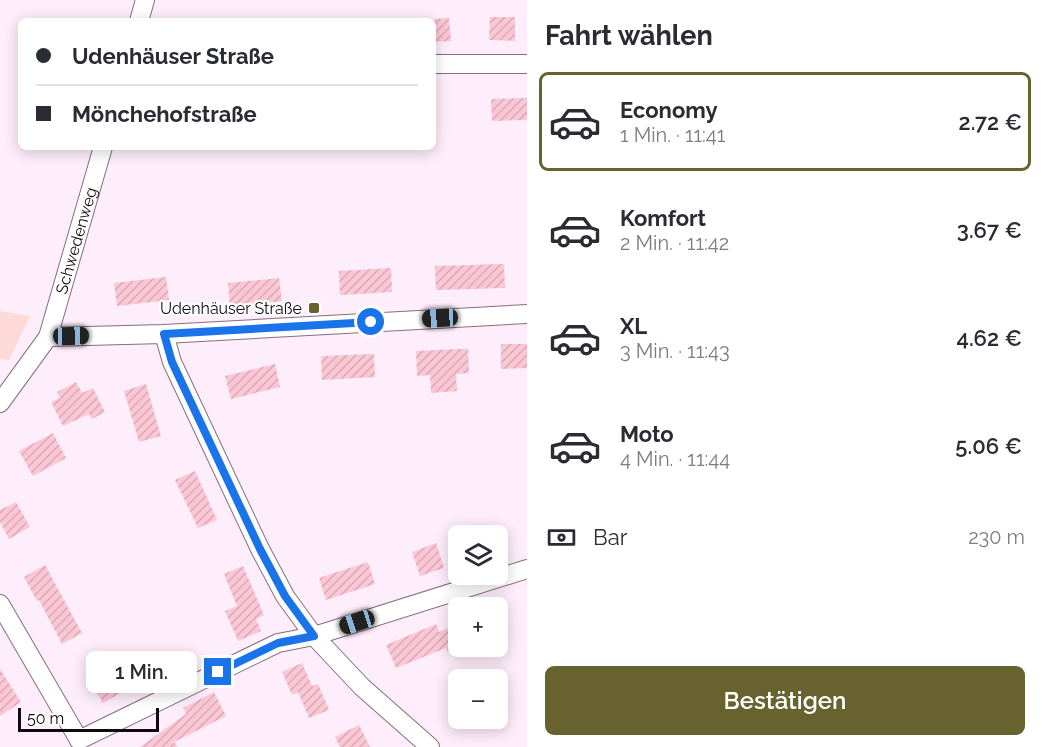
<!DOCTYPE html>
<html lang="de">
<head>
<meta charset="utf-8">
<style>
	:root { --surface:#fff; --page:#f2f2f3; --text:#2b2b33; --muted:#7c7c81; --line:#e1e1e2; --accent:#67622e }
	body { margin:0; font-family:Raleway,sans-serif; background:var(--page); color:var(--text); height:100vh; display:flex; flex-direction:column; font-size:22px; white-space:nowrap }
	* { box-sizing:border-box; margin:0 }
	p { font-size:20px; color:var(--muted) }
	.icon { flex:none; width:33px; height:33px; fill:none; stroke:currentColor; stroke-width:2; stroke-linecap:round; stroke-linejoin:round }
	.map { position:relative; flex:1; overflow:hidden }
	.sheet { display:flex; flex-direction:column; background:var(--surface); width:516px }
	.sheet>* { flex:none }
	.top-card { position:absolute; left:18px; top:18px; width:418px; height:132px; border-radius:9px; box-shadow:0 3px 15px #0003; display:grid; align-content:center; height:132px; padding:0 18px; background:var(--surface) }
	.tools { position:absolute; left:448px; top:525px; display:grid; gap:12px }
	.tools a { display:grid; place-items:center; width:60px; height:60px; border-radius:9px; background:var(--surface); box-shadow:0 3px 15px #0003; font-size:30px }
	.scale { position:absolute; left:18px; bottom:15px; width:141px; box-sizing:border-box; padding-left:6px; border:3px solid #120910; border-top:0; font-size:16px; line-height:21px; white-space:nowrap; color:#120910; -webkit-text-stroke:4px #fff; paint-order:stroke }
	.end { position:absolute; width:27px; height:27px; margin:-14px; border:8px solid #1a73e8; background:#fff; box-shadow:0 0 0 3px #fff }
	.from { border-radius:50% }
	.bubble { position:absolute; height:42px; border-radius:9px; background:var(--surface); box-shadow:0 3px 15px #0003; font-size:20px; font-weight:600; line-height:42px; text-align:center }
	.car { position:absolute; width:18px; height:36px; margin:-18px -9px; border-radius:8px; box-shadow:0 0 4px 2px #0007; background:linear-gradient(#222 24%,#8ab4d8 0 40%,#222 0 76%,#8ab4d8 0 86%,#222 0) }
	.top-card b { display:flex; align-items:center; gap:21px; height:57px; font-size:22px }
	.top-card b+b { border-top:2px solid var(--line) }
	.top-card i { width:15px; height:15px; background:var(--text) }
	ul { padding:0; list-style:none }
	li { display:flex; align-items:center; gap:18px; height:99px; margin:0 12px 9px; padding:0 6px; border:3px solid transparent; border-radius:9px }
	li div { flex:1 }
	li b { display:block; font-size:22px }
	li em { font-style:normal; font-weight:600 }
	li.active { border-color:var(--accent) }
	li>.icon { width:54px; height:54px; stroke-width:1.5 }
	h2 { padding:0 18px; font-size:27px; line-height:72px }
	.pay { display:flex; align-items:center; gap:15px; height:66px; padding:0 18px; font-size:22px }
	.pay p { margin-inline-start:auto }
	.cta { display:flex; gap:12px; margin-top:auto; padding:12px 18px }
	.cta a { flex:1; height:69px; border-radius:9px; background:var(--accent); color:#fff; font-size:24px; font-weight:600; line-height:69px; text-align:center }
	main { display:flex; flex:1; min-height:0 }
	.map>svg:first-child { display:block }
</style>
</head>
<body>
<main>
<div class="map">
<svg width="527" height="747" viewBox="0 0 527 747">
	<defs>
		<pattern id="building-hatch" width="6" height="6" patternUnits="userSpaceOnUse" patternTransform="scale(1.5)"><rect width="6" height="6" fill="#fcc7d5"/><path d="M-1 1l2-2M0 6l6-6M5 7l2-2" fill="none" stroke="#d7aab6"/></pattern>
	</defs>
	<rect width="100%" height="100%" fill="#feedfa"/>
	<polygon fill="#fedad6" points="0,311 30,316 9,360 0,359"/>
	<g fill="url(#building-hatch)">
		<polygon points="490,17 515,17 515,41 489,40"/>
		<polygon points="449,18 451,41 434,42 434,19"/>
		<polygon points="527,98 527,120 492,121 491,99"/>
		<polygon points="504,264 505,288 436,290 435,266"/>
		<polygon points="391,268 392,292 340,295 339,271"/>
		<polygon points="166,277 169,300 117,306 114,283"/>
		<polygon points="279,278 282,301 230,307 228,283"/>
		<polygon points="501,344 527,344 527,368 501,369"/>
		<polygon points="456,349 468,349 469,373 456,374 457,391 431,393 430,375 417,376 416,351"/>
		<polygon points="374,354 375,377 322,380 321,356"/>
		<polygon points="275,364 280,387 231,399 225,376"/>
		<polygon points="76,382 82,393 93,388 105,412 92,419 89,414 63,426 51,402 60,398 57,392"/>
		<polygon points="146,384 161,436 139,442 124,391"/>
		<polygon points="53,433 66,458 33,476 19,451"/>
		<polygon points="195,471 217,520 198,528 175,480"/>
		<polygon points="16,502 30,527 9,539 0,522 0,510"/>
		<polygon points="436,543 444,568 420,576 412,552"/>
		<polygon points="368,562 375,584 326,600 319,578"/>
		<polygon points="45,565 82,633 62,644 39,600 37,601 24,577"/>
		<polygon points="243,566 264,615 256,619 261,631 238,641 225,611 237,606 224,574"/>
		<polygon points="436,624 439,632 455,625 459,635 459,648 448,652 446,648 396,668 386,645"/>
		<polygon points="302,663 312,686 318,684 329,710 309,718 298,692 292,695 282,672"/>
		<polygon points="109,666 124,691 103,703 89,678"/>
		<polygon points="0,669 21,702 0,716"/>
		<polygon points="214,692 226,716 174,742 178,747 140,747 186,714 183,708"/>
		<polygon points="359,725 370,747 340,747 335,737"/>
	</g>
	<g fill="none" stroke-linecap="round" stroke-linejoin="round">
		<defs>
			<g id="minor">
				<polyline points="139,21 145,0"/>
				<polyline points="434,64 527,64"/>
				<polyline points="164,334 172,362 260,549 285,596 314,636 362,687 430,747"/>
				<polyline points="48,337 164,334 527,314"/>
				<path id="s1" d="M0 403 48 337 103 147"/>
				<polyline points="0,604 79,740"/>
				<polyline points="79,740 278,643 314,636 527,569"/>
			</g>
		</defs>
		<use href="#minor" stroke="#866d80" stroke-width="20"/>
		<use href="#minor" stroke="#fff" stroke-width="18"/>
	</g>
	<g fill="none" stroke-linecap="round" stroke-linejoin="round">
		<polyline stroke="#1a73e8" stroke-width="8" points="218,672 278,643 314,636 285,596 260,549 172,362 164,334 371,322"/>
	</g>
	<rect fill="#67622e" stroke="#fff" stroke-width="2" x="308" y="302" width="12" height="12" rx="3"/>
	<g text-anchor="middle" stroke-width="4.5" stroke-linejoin="round" paint-order="stroke">
		<g font-size="16" fill="#120910" stroke="#fff">
			<text dy="6" stroke="none"><textPath href="#s1" startOffset="182">Schwedenweg</textPath></text>
		</g>
		<g font-size="16" fill="#120910" stroke="#fff" text-anchor="end">
			<text x="302" y="314">Udenhäuser Straße</text>
		</g>
	</g>
</svg>
<div class="tools">
<a><svg class="icon" aria-label="layers" viewBox="0 0 24 24"><path d="M12 4l9 5-9 5-9-5zM3 14l9 5 9-5"/></svg></a>
<a>+</a>
<a>−</a>
</div>
<div class="scale">50 m</div>
<i class="end from" style="left:371px;top:322px"></i>
<i class="end" style="left:218px;top:672px"></i>
<div class="bubble" style="left:86px;top:651px;width:111px">1 Min.</div>
<i class="car" style="left:440px;top:318px;rotate:267deg"></i>
<i class="car" style="left:71px;top:336px;rotate:89deg"></i>
<i class="car" style="left:357px;top:622px;rotate:252deg"></i>
<div class="top-card">
<b><i class="from"></i>Udenhäuser Straße</b>
<b><i></i>Mönchehofstraße</b>
</div>
</div>
<section class="sheet">
<h2>Fahrt wählen</h2>
<ul>
<li class="active"><svg class="icon" aria-label="car" viewBox="0 0 24 24"><path d="M5 17H2v-5l4-1 3-4h7l3 4 3 1v5h-3M9 17h6M6 11h13"/><circle cx="7" cy="17" r="2"/><circle cx="17" cy="17" r="2"/></svg><div><b>Economy</b><p>1 Min. · 11:41</p></div><em>2.72 €</em></li>
<li><svg class="icon" aria-label="car" viewBox="0 0 24 24"><path d="M5 17H2v-5l4-1 3-4h7l3 4 3 1v5h-3M9 17h6M6 11h13"/><circle cx="7" cy="17" r="2"/><circle cx="17" cy="17" r="2"/></svg><div><b>Komfort</b><p>2 Min. · 11:42</p></div><em>3.67 €</em></li>
<li><svg class="icon" aria-label="car" viewBox="0 0 24 24"><path d="M5 17H2v-5l4-1 3-4h7l3 4 3 1v5h-3M9 17h6M6 11h13"/><circle cx="7" cy="17" r="2"/><circle cx="17" cy="17" r="2"/></svg><div><b>XL</b><p>3 Min. · 11:43</p></div><em>4.62 €</em></li>
<li><svg class="icon" aria-label="car" viewBox="0 0 24 24"><path d="M5 17H2v-5l4-1 3-4h7l3 4 3 1v5h-3M9 17h6M6 11h13"/><circle cx="7" cy="17" r="2"/><circle cx="17" cy="17" r="2"/></svg><div><b>Moto</b><p>4 Min. · 11:44</p></div><em>5.06 €</em></li>
</ul>
<div class="pay"><svg class="icon" aria-label="cash" viewBox="0 0 24 24"><path d="M3 7h18v10H3z"/><circle cx="12" cy="12" r="2"/></svg>Bar<p>230 m</p></div>
<div class="cta"><a>Bestätigen</a></div>
</section>
</main>
</body>
</html>
